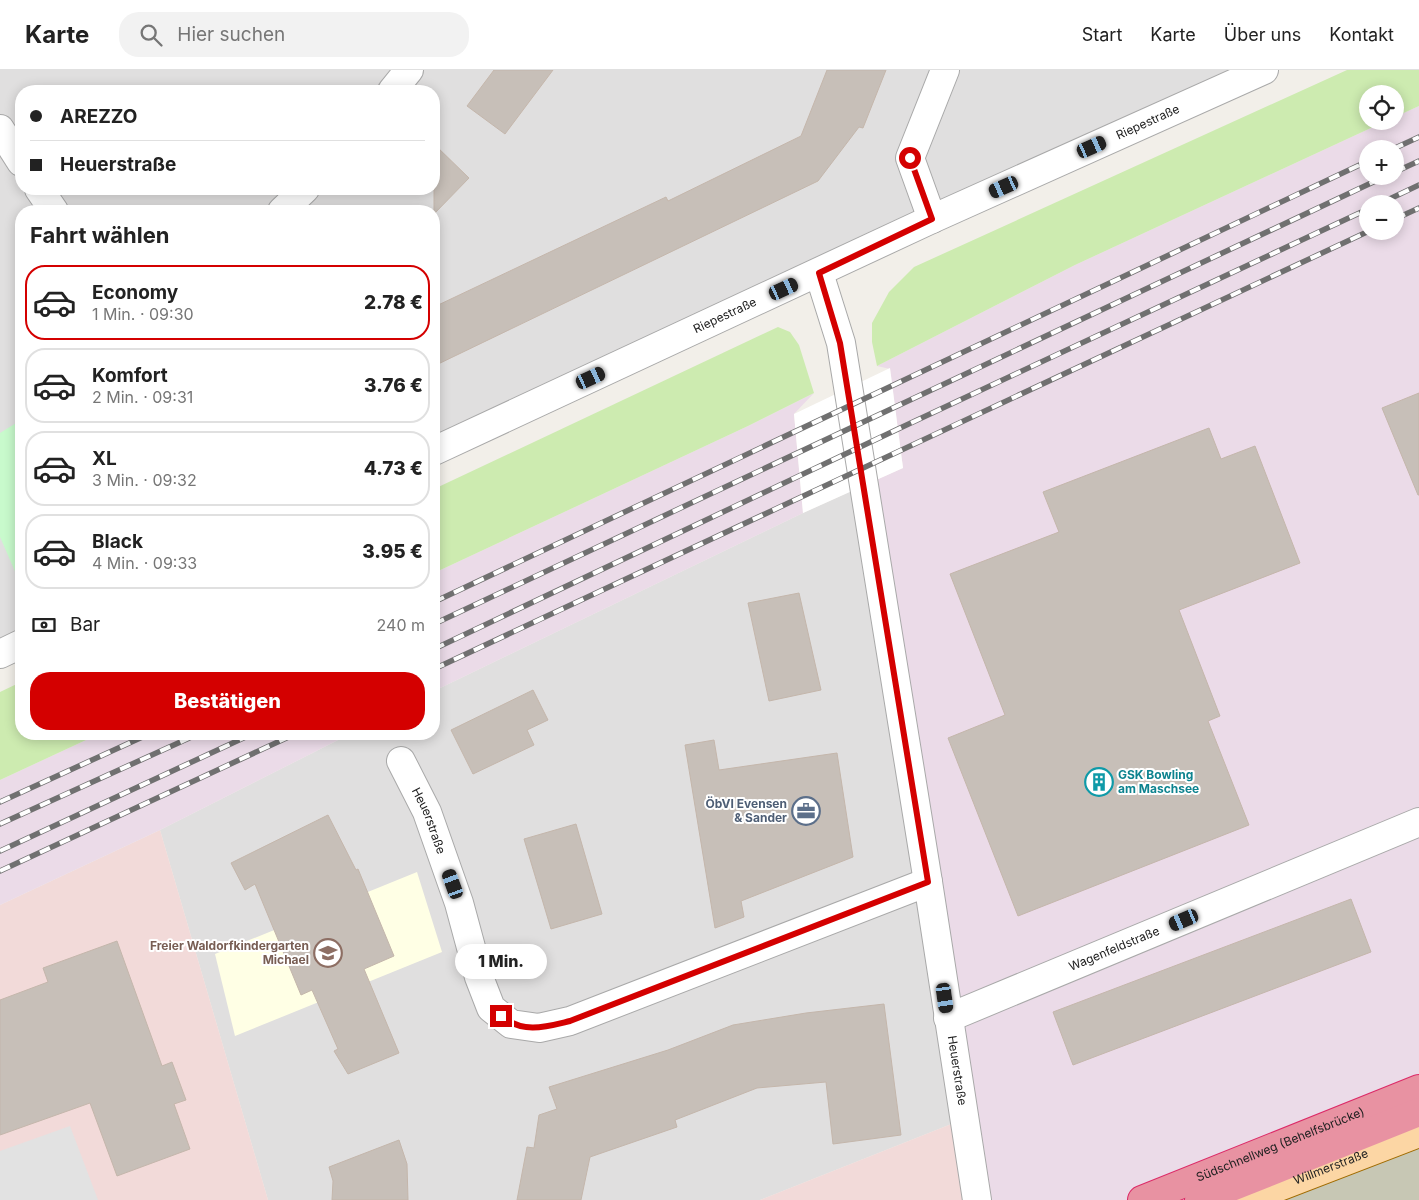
<!DOCTYPE html>
<html lang="de">
<head>
<meta charset="utf-8">
<style>
	:root { --surface:#fff; --page:#f2f2f2; --text:#222; --muted:#767676; --line:#e0e0e0; --accent:#d40000 }
	body { margin:0; font-family:Inter,sans-serif; background:var(--page); color:var(--text); height:100vh; display:flex; flex-direction:column; font-size:19px; white-space:nowrap }
	* { box-sizing:border-box; margin:0 }
	p { font-size:16px; color:var(--muted) }
	.icon { flex:none; width:28px; height:28px; fill:none; stroke:currentColor; stroke-width:2; stroke-linecap:round; stroke-linejoin:round }
	.map { position:relative; flex:1; overflow:hidden }
	.sheet { position:absolute; left:15px; top:135px; width:425px; height:535px; display:flex; flex-direction:column; background:var(--surface); border-radius:20px; box-shadow:0 2px 12px #0003 }
	.sheet>* { flex:none }
	.hud { position:absolute; left:15px; top:15px; width:425px; height:110px; border-radius:20px; box-shadow:0 2px 12px #0003; display:grid; align-content:center; height:110px; padding:0 15px; background:var(--surface) }
	.buttons { position:absolute; left:1359px; top:15px; display:grid; gap:10px }
	.buttons a { display:grid; place-items:center; width:45px; height:45px; border-radius:50%; background:var(--surface); box-shadow:0 2px 12px #0003; font-size:25px }
	.end { position:absolute; width:22px; height:22px; margin:-11px; border:6px solid #d40000; background:#fff; box-shadow:0 0 0 2px #fff }
	.from { border-radius:50% }
	.bubble { position:absolute; height:35px; border-radius:18px; background:var(--surface); box-shadow:0 2px 12px #0003; font-size:16px; font-weight:800; line-height:35px; text-align:center }
	.car { position:absolute; width:15px; height:30px; margin:-15px -8px; border-radius:6px; box-shadow:0 0 4px 1px #0007; background:linear-gradient(#222 24%,#8ab4d8 0 40%,#222 0 76%,#8ab4d8 0 86%,#222 0) }
	.hud b { display:flex; align-items:center; gap:18px; height:48px; font-size:19px }
	.hud b+b { border-top:1px solid var(--line) }
	.hud i { width:12px; height:12px; background:var(--text) }
	ul { padding:0; list-style:none }
	li { display:flex; align-items:center; gap:15px; height:75px; margin:0 10px 8px; padding:0 5px; border:2px solid var(--line); border-radius:20px }
	li div { flex:1 }
	li b { display:block; font-size:19px }
	li em { font-style:normal; font-weight:800 }
	li.active { border-color:var(--accent) }
	li>.icon { width:45px; height:45px; stroke-width:1.5 }
	h2 { padding:0 15px; font-size:22px; line-height:60px }
	.pay { display:flex; align-items:center; gap:12px; height:55px; padding:0 15px; font-size:19px }
	.pay p { margin-inline-start:auto }
	.cta { display:flex; gap:10px; margin-top:auto; padding:10px 15px }
	.cta a { flex:1; height:58px; border-radius:20px; background:var(--accent); color:#fff; font-size:20px; font-weight:800; line-height:58px; text-align:center }
	header { display:flex; align-items:center; gap:30px; box-sizing:border-box; height:70px; padding:0 25px; background:var(--surface); border-bottom:1px solid var(--line) }
	header strong { font-size:24px }
	nav { display:flex; gap:28px; margin-inline-start:auto; font-size:18px }
	.search { width:350px; height:45px; background:var(--page); display:flex; align-items:center; gap:12px; box-sizing:border-box; padding:0 18px; border-radius:20px; color:var(--muted); font-size:19px }
	.map>svg:first-child { display:block }
</style>
</head>
<body>
<header>
<strong>Karte</strong>
<div class="search"><svg class="icon" aria-label="search" viewBox="0 0 24 24"><circle cx="10" cy="10" r="6"/><path d="M15 15l6 6"/></svg>Hier suchen</div>
<nav><a>Start</a><a>Karte</a><a>Über uns</a><a>Kontakt</a></nav>
</header>
<div class="map">
<svg width="1419" height="1130" viewBox="0 0 1419 1130">
	<rect width="100%" height="100%" fill="#f2efe9"/>
	<g fill="#e0dfdf" fill-rule="evenodd">
		<path d="M0 0H1239L434 370V141H21V559L0 569ZM21 21H434V119H21Z"/>
		<polygon points="878,409 928,812 964,1049 760,1130 268,1130 160,760 350,664 434,664 434,621 803,443"/>
	</g>
	<g fill="#f2dad9">
		<polygon points="160,760 268,1130 0,1130 0,835"/>
		<polygon points="964,1049 978,1130 760,1130"/>
	</g>
	<g fill="#ebdbe8" fill-rule="evenodd">
		<path d="M1419 36V1063L1245 1130H978L928 812 878 409 903 398 890 299 877 296 1075 195 1386 51H1395V47ZM1368 79H1395V106H1368ZM1368 134H1395V161H1368Z"/>
		<polygon points="814,323 794,344 803,443 434,621 434,503 748,356"/>
		<polygon points="99,664 350,664 160,760 0,835 0,710"/>
	</g>
	<polygon fill="#ffffe5" points="417,802 442,882 235,966 215,884"/>
	<polygon fill="#c7c7b4" points="1419,1063 1419,1130 1245,1130"/>
	<g fill="#cdebb0">
		<polygon points="1347,0 1419,0 1419,36 1395,47 1395,24 1368,24 1368,51 1386,51 1075,195 877,296 872,272 872,253 889,222 914,197"/>
		<polygon points="778,257 790,262 799,275 814,323 748,356 434,503 434,419"/>
		<polygon points="21,612 21,664 99,664 0,710 0,622"/>
	</g>
	<polygon fill="#c8facc" points="21,350 21,504 17,506 0,467 0,363"/>
	<polygon fill="#e2e2e2" points="70,1056 98,1130 0,1130 0,1081"/>
	<polygon fill="#fff" points="890,298 903,398 803,443 794,344"/>
	<g fill="#c7bfb8" stroke="#c4b6ab">
		<polygon points="494,0 553,0 505,64 467,36"/>
		<polygon points="827,0 886,0 863,58 859,57 818,111 434,296 434,237 666,127 668,131 801,66"/>
		<polygon points="434,74 469,108 434,144"/>
		<polygon points="1419,323 1419,425 1418,425 1382,338"/>
		<polygon points="1209,358 1221,389 1255,376 1300,493 1179,540 1220,646 1208,651 1249,755 1018,846 948,668 1005,645 950,504 1059,462 1043,422"/>
		<polygon points="799,523 821,620 769,631 748,533"/>
		<polygon points="533,620 548,650 527,660 534,675 473,704 451,660"/>
		<polygon points="714,670 719,700 837,683 853,787 741,831 744,847 715,858 685,675"/>
		<polygon points="328,745 356,800 358,799 394,886 364,899 399,983 348,1004 334,981 338,979 312,920 301,925 255,814 245,820 231,793"/>
		<polygon points="576,754 602,844 551,859 524,769"/>
		<polygon points="1351,829 1371,882 1073,995 1053,942"/>
		<polygon points="117,871 162,996 172,992 186,1030 174,1034 190,1079 117,1106 90,1033 0,1065 0,930 48,912 43,898"/>
		<polygon points="884,934 901,1065 833,1074 826,1012 757,1018 675,1050 677,1057 590,1087 581,1130 517,1130 527,1077 534,1078 539,1045 557,1039 549,1017 668,980 733,955 806,943"/>
		<polygon points="399,1070 407,1094 408,1130 332,1130 333,1111 329,1097"/>
	</g>
	<g fill="none" stroke-linecap="round" stroke-linejoin="round">
		<defs>
			<g id="minor">
				<polyline points="392,21 409,0"/>
				<polyline points="0,59 21,92"/>
				<polyline points="39,119 54,141"/>
				<polyline points="282,141 305,119"/>
				<polyline points="932,149 910,88 945,0"/>
				<path id="s1" d="M819 203 841 273 928 812 977 1130"/>
				<path id="s2" d="M434 381 932 149 1264 0"/>
				<polyline points="0,584 21,574"/>
				<path id="s3" d="M401 691 427 742 459 833 479 907 491 938 511 954 539 958 570 951 928 812"/>
				<path id="s4" d="M948 948 1419 752"/>
			</g>
			<g id="major">
				<path id="s5" d="M1245 1130 1419 1063"/>
			</g>
			<g id="highway">
				<path id="s6" d="M1142 1130 1419 1019"/>
				<polyline points="1199,1130 1419,1042"/>
			</g>
		</defs>
		<use href="#minor" stroke="#a9a9a9" stroke-width="30"/>
		<use href="#major" stroke="#a06b00" stroke-width="30"/>
		<use href="#highway" stroke="#dc2a67" stroke-width="30"/>
		<use href="#minor" stroke="#fff" stroke-width="28"/>
		<use href="#major" stroke="#fcd6a4" stroke-width="28"/>
		<use href="#highway" stroke="#e892a2" stroke-width="28"/>
		<defs>
			<g id="rail">
				<polyline points="1393,79 1419,67"/>
				<polyline points="1395,102 1419,91"/>
				<polyline points="1379,134 1419,115"/>
				<polyline points="1395,149 1419,138"/>
				<polyline points="434,532 1368,91"/>
				<polyline points="434,554 1386,106"/>
				<polyline points="434,579 898,359 1368,139"/>
				<polyline points="434,599 1369,161"/>
				<polyline points="0,732 149,664"/>
				<polyline points="0,754 198,664"/>
				<polyline points="0,781 252,664"/>
				<polyline points="0,801 295,664"/>
			</g>
		</defs>
		<use href="#rail" stroke="#707070" stroke-width="5.5"/>
		<use href="#rail" stroke="#fff" stroke-width="4" stroke-dasharray="11" stroke-linecap="butt"/>
	</g>
	<g fill="none" stroke-linecap="round" stroke-linejoin="round">
		<path stroke="#d40000" stroke-width="6" d="M501 946C524 964 545 957 570 951L928 812 840 273 819 203 932 149 910 88"/>
	</g>
	<defs>
		<symbol id="building-ring" viewBox="-11 -11 22 22"><circle r="9.5" fill="#fff" stroke="#0f9aa8" stroke-width="1.5"/><path d="M-4-6H4V6H1V3H-1V6H-4ZM-2.5-4.3h1.7v1.8h-1.7ZM.8-4.3h1.7v1.8H.8ZM-2.5-1h1.7V.8h-1.7ZM.8-1h1.7V.8H.8Z" fill="#0f9aa8"/></symbol>
		<symbol id="office-ring" viewBox="-11 -11 22 22"><circle r="9.5" fill="#fff" stroke="#5c6f8a" stroke-width="1.5"/><path d="M-6-3h4V-5.5h4V-3h4V5H-6ZM-1-4.5V-3h2v-1.5ZM-6 0V1H6V0Z" fill="#5c6f8a"/></symbol>
		<symbol id="school-ring" viewBox="-11 -11 22 22"><circle r="9.5" fill="#fff" stroke="#8d6e63" stroke-width="1.5"/><path d="M0-5L7-2L0 1L-7-2ZM-4 1L0 2.5L4 1V4Q0 6-4 4Z" fill="#8d6e63"/></symbol>
	</defs>
	<g fill-rule="evenodd">
		<use href="#building-ring" x="1083" y="696" width="32" height="32"/>
		<use href="#office-ring" x="790" y="725" width="32" height="32"/>
		<use href="#school-ring" x="312" y="867" width="32" height="32"/>
	</g>
	<g text-anchor="middle" stroke-width="4" stroke-linejoin="round" paint-order="stroke">
		<g font-size="12" fill="#222" stroke="#fff">
			<text dy="4" stroke="none"><textPath href="#s2" startOffset="786">Riepestraße</textPath></text>
			<text dy="4" stroke="none"><textPath href="#s2" startOffset="321">Riepestraße</textPath></text>
			<text dy="4" stroke="none"><textPath href="#s3" startOffset="66">Heuerstraße</textPath></text>
			<text dy="4" stroke="none"><textPath href="#s4" startOffset="180">Wagenfeldstraße</textPath></text>
			<text dy="4" stroke="none"><textPath href="#s1" startOffset="810">Heuerstraße</textPath></text>
			<text dy="4" stroke="none"><textPath href="#s6" startOffset="149">Südschnellweg (Behelfsbrücke)</textPath></text>
			<text dy="4" stroke="none"><textPath href="#s5" startOffset="92">Willmerstraße</textPath></text>
		</g>
		<g font-size="12" font-weight="bold" fill="#0d838f" stroke="#fff" text-anchor="start">
			<text x="1118" y="709">GSK Bowling<tspan x="1118" dy="14">am Maschsee</tspan></text>
		</g>
		<g font-size="12" font-weight="bold" fill="#4e5e75" stroke="#fff" text-anchor="end">
			<text x="787" y="738">ÖbVI Evensen<tspan x="787" dy="14">&amp; Sander</tspan></text>
		</g>
		<g font-size="12" font-weight="bold" fill="#785e54" stroke="#fff" text-anchor="end">
			<text x="309" y="880">Freier Waldorfkindergarten<tspan x="309" dy="14">Michael</tspan></text>
		</g>
	</g>
</svg>
<div class="buttons">
<a><svg class="icon" aria-label="locate" viewBox="0 0 24 24"><circle cx="12" cy="12" r="6"/><path d="M12 2v4M12 18v4M2 12h4M18 12h4"/></svg></a>
<a>+</a>
<a>−</a>
</div>
<i class="end from" style="left:910px;top:88px"></i>
<i class="end" style="left:501px;top:946px"></i>
<div class="bubble" style="left:455px;top:874px;width:92px">1 Min.</div>
<i class="car" style="left:1092px;top:77px;rotate:66deg"></i>
<i class="car" style="left:1004px;top:117px;rotate:246deg"></i>
<i class="car" style="left:784px;top:219px;rotate:65deg"></i>
<i class="car" style="left:591px;top:308px;rotate:65deg"></i>
<i class="car" style="left:453px;top:814px;rotate:340deg"></i>
<i class="car" style="left:1184px;top:850px;rotate:247deg"></i>
<i class="car" style="left:945px;top:928px;rotate:172deg"></i>
<div class="hud">
<b><i class="from"></i>AREZZO</b>
<b><i></i>Heuerstraße</b>
</div>
<section class="sheet">
<h2>Fahrt wählen</h2>
<ul>
<li class="active"><svg class="icon" aria-label="car" viewBox="0 0 24 24"><path d="M5 17H2v-5l4-1 3-4h7l3 4 3 1v5h-3M9 17h6M6 11h13"/><circle cx="7" cy="17" r="2"/><circle cx="17" cy="17" r="2"/></svg><div><b>Economy</b><p>1 Min. · 09:30</p></div><em>2.78 €</em></li>
<li><svg class="icon" aria-label="car" viewBox="0 0 24 24"><path d="M5 17H2v-5l4-1 3-4h7l3 4 3 1v5h-3M9 17h6M6 11h13"/><circle cx="7" cy="17" r="2"/><circle cx="17" cy="17" r="2"/></svg><div><b>Komfort</b><p>2 Min. · 09:31</p></div><em>3.76 €</em></li>
<li><svg class="icon" aria-label="car" viewBox="0 0 24 24"><path d="M5 17H2v-5l4-1 3-4h7l3 4 3 1v5h-3M9 17h6M6 11h13"/><circle cx="7" cy="17" r="2"/><circle cx="17" cy="17" r="2"/></svg><div><b>XL</b><p>3 Min. · 09:32</p></div><em>4.73 €</em></li>
<li><svg class="icon" aria-label="car" viewBox="0 0 24 24"><path d="M5 17H2v-5l4-1 3-4h7l3 4 3 1v5h-3M9 17h6M6 11h13"/><circle cx="7" cy="17" r="2"/><circle cx="17" cy="17" r="2"/></svg><div><b>Black</b><p>4 Min. · 09:33</p></div><em>3.95 €</em></li>
</ul>
<div class="pay"><svg class="icon" aria-label="cash" viewBox="0 0 24 24"><path d="M3 7h18v10H3z"/><circle cx="12" cy="12" r="2"/></svg>Bar<p>240 m</p></div>
<div class="cta"><a>Bestätigen</a></div>
</section>
</div>
</body>
</html>
